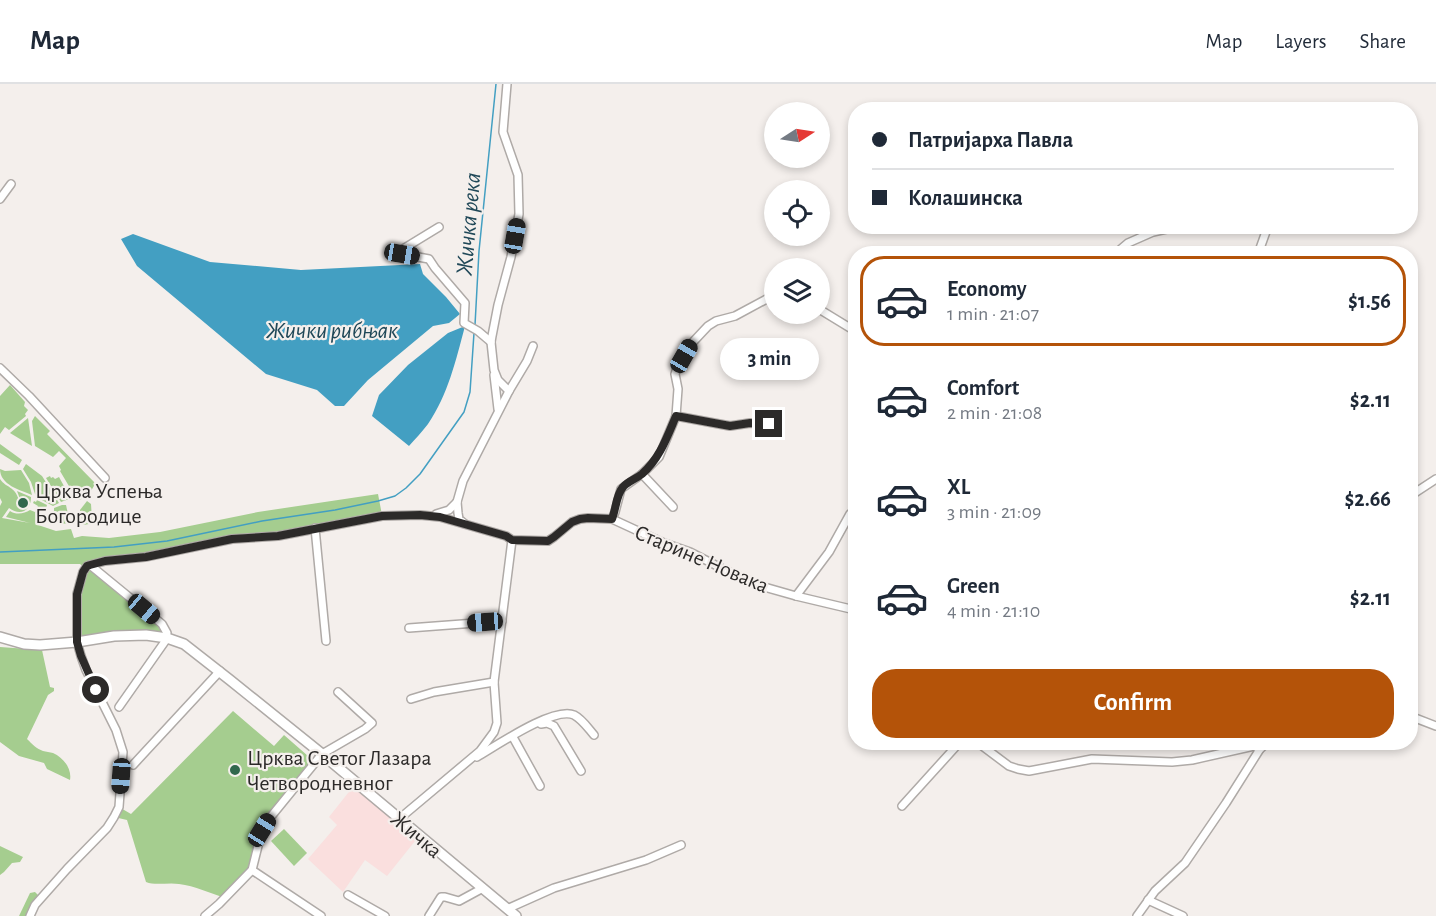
<!DOCTYPE html>
<html lang="en">
<head>
<meta charset="utf-8">
<style>
	:root { --surface:#fff; --page:#f2f2f3; --text:#1f2937; --muted:#747a83; --line:#e0e1e3; --accent:#b45309 }
	body { margin:0; font-family:"Alegreya Sans",sans-serif; background:var(--page); color:var(--text); height:100vh; display:flex; flex-direction:column; font-size:22px; white-space:nowrap }
	* { box-sizing:border-box; margin:0 }
	p { font-size:20px; color:var(--muted) }
	.icon { flex:none; width:33px; height:33px; fill:none; stroke:currentColor; stroke-width:2; stroke-linecap:round; stroke-linejoin:round }
	.map { position:relative; flex:1; overflow:hidden }
	.sheet { position:absolute; left:848px; top:162px; width:570px; height:504px; display:flex; flex-direction:column; background:var(--surface); border-radius:24px; box-shadow:0 3px 9px #0003 }
	.sheet>* { flex:none }
	.guide { position:absolute; left:848px; top:18px; width:570px; height:132px; border-radius:24px; box-shadow:0 3px 9px #0003; display:grid; align-content:center; height:132px; padding:0 24px; background:var(--surface) }
	.needle { width:39px; rotate:78deg }
	.tools { position:absolute; left:764px; top:18px; display:grid; gap:12px }
	.tools a { display:grid; place-items:center; width:66px; height:66px; border-radius:50%; background:var(--surface); box-shadow:0 3px 9px #0003; font-size:30px }
	.end { position:absolute; width:27px; height:27px; margin:-14px; border:8px solid #2c2a29; background:#fff; box-shadow:0 0 0 3px #fff }
	.from { border-radius:50% }
	.bubble { position:absolute; height:42px; border-radius:21px; background:var(--surface); box-shadow:0 3px 9px #0003; font-size:20px; font-weight:600; line-height:42px; text-align:center }
	.car { position:absolute; width:18px; height:36px; margin:-18px -9px; border-radius:8px; box-shadow:0 0 4px 2px #0007; background:linear-gradient(#222 24%,#8ab4d8 0 40%,#222 0 76%,#8ab4d8 0 86%,#222 0) }
	.guide b { display:flex; align-items:center; gap:21px; height:57px; font-size:22px }
	.guide b+b { border-top:2px solid var(--line) }
	.guide i { width:15px; height:15px; background:var(--text) }
	ul { padding:10px 0 0; list-style:none }
	li { display:flex; align-items:center; gap:18px; height:90px; margin:0 12px 9px; padding:0 12px; border:3px solid transparent; border-radius:24px }
	li div { flex:1 }
	li b { display:block; font-size:22px }
	li em { font-style:normal; font-weight:600 }
	li.active { border-color:var(--accent) }
	li>.icon { width:54px; height:54px; stroke-width:1.5 }
	.primary-button { display:flex; gap:12px; margin-top:auto; padding:12px 24px }
	.primary-button a { flex:1; height:69px; border-radius:24px; background:var(--accent); color:#fff; font-size:24px; font-weight:600; line-height:69px; text-align:center }
	header { display:flex; align-items:center; gap:36px; box-sizing:border-box; height:84px; padding:0 30px; background:var(--surface); border-bottom:2px solid var(--line) }
	header strong { font-size:28px }
	nav { display:flex; gap:33px; margin-inline-start:auto; font-size:21px }
	.map>svg:first-child { display:block }
</style>
</head>
<body>
<header>
<strong>Map</strong>
<nav><a>Map</a><a>Layers</a><a>Share</a></nav>
</header>
<div class="map">
<svg width="1436" height="832" viewBox="0 0 1436 832">
	<rect width="100%" height="100%" fill="#f4efec"/>
	<polygon fill="#fadfde" points="356,699 419,752 387,792 365,776 343,808 308,775 337,741 329,733"/>
	<g fill="#a5cd8f">
		<polygon points="10,301 25,318 24,322 28,326 25,330 26,332 9,346 5,343 0,350 0,312"/>
		<path d="M35 332 50 347 47 350 95 399C93 406 86 414 79 416L76 414 60 387 61 386 59 382 66 374 59 367 53 373 35 362 32 337Z"/>
		<polygon points="28,334 32,362 20,355 10,349"/>
		<polygon points="0,360 22,376 19,381 0,369"/>
		<polygon points="26,380 42,392 59,419 53,422 38,414 38,412 35,410 31,398 23,385"/>
		<path d="M0 385 5 387 21 386 29 399 32 411C20 406 0 401 0 385Z"/>
		<polygon points="50,392 51,394 53,393 55,395 59,393 70,413 69,415 61,418 46,394"/>
		<path d="M0 395C7 405 14 401 19 416L17 418 23 425 29 421 24 413 20 415 17 407 31 413C31 426 21 433 9 424L2 434 30 439 6 433 10 427C16 431 24 430 30 426L35 428 38 422 33 419 34 417 36 418 37 416 47 421 46 424H42L38 441 56 447 71 445 74 454 82 452 109 454 160 448 258 428 378 410 382 431 278 452 232 455 91 481 177 557 160 552 77 558V510L85 484 80 480H0V422L2 418 0 414Z"/>
		<polygon points="87,417 91,420 92,435 89,440 83,441 80,426"/>
		<polygon points="62,421 66,421 70,439 61,440 64,429 54,427 54,424"/>
		<path d="M0 563 42 566 50 603 54 604V607L48 611 27 655C32 660 37 665 43 667 46 668 50 668 53 669 64 674 72 685 70 696L47 685 44 679 19 672 0 658Z"/>
		<path d="M233 627 274 662 284 651 316 679 269 735 252 786 225 814C210 809 195 802 179 800 168 798 156 802 146 798L127 736 114 733 119 723 131 730Z"/>
		<polygon points="284,745 307,769 294,782 271,757"/>
		<polygon points="0,762 23,773 20,778 12,779 4,788 0,791"/>
		<polygon points="35,808 39,812 26,832 19,832 30,809"/>
	</g>
	<g fill="#439fc2">
		<polygon points="133,150 210,178 301,186 420,180 423,190 446,213 460,230 449,239 433,242 368,296 344,322 335,322 317,306 266,290 137,182 121,155"/>
		<path d="M465 242C456 276 448 311 428 340 422 348 415 355 409 362L372 332 379 311 408 281 448 249Z"/>
	</g>
	<g fill="none" stroke-linecap="round" stroke-linejoin="round">
		<g stroke="#439fc2" stroke-width="1.5">
			<polyline points="475,241 479,167 496,0"/>
			<polyline points="0,468 114,463 167,457 262,437 335,426 378,417 395,412 406,404 420,390 464,328 470,308 474,249"/>
		</g>
		<defs>
			<g id="street">
				<polyline points="507,0 503,48 518,91 519,130 511,173 498,221 492,252 491,258 494,286 498,296 509,307"/>
				<polyline points="0,115 11,100"/>
				<polyline points="439,143 403,165 402,170 429,175 435,184 465,219 464,239 478,247 491,258"/>
				<polyline points="1115,170 1128,159 1153,148 1180,142"/>
				<polyline points="1258,170 1268,142"/>
				<polyline points="819,225 855,247"/>
				<polyline points="0,284 29,312 105,394"/>
				<polyline points="494,291 498,325"/>
				<polyline points="676,332 730,342 750,339 769,340"/>
				<polyline points="642,390 673,423"/>
				<polyline points="1410,412 1436,395"/>
				<polyline points="436,430 449,426 457,418"/>
				<polyline points="612,435 615,428 621,405 642,390 659,373 676,332 678,305 675,290 677,284 692,259 708,242 716,237 735,232 774,211"/>
				<polyline points="465,440 459,435 458,429 457,418 463,397 509,307 527,277 533,262"/>
				<polyline points="315,444 326,557"/>
				<polyline points="90,481 162,540 167,549 166,556 119,623"/>
				<polyline points="796,512 829,468 850,430 855,426"/>
				<polyline points="409,544 502,537"/>
				<polyline points="411,615 434,608 494,598"/>
				<polyline points="1410,632 1436,642"/>
				<polyline points="541,640 547,639 554,642 581,687"/>
				<polyline points="514,655 540,702"/>
				<polyline points="977,658 1009,682 1018,685 1029,687 1092,675 1172,678 1192,676 1254,662 1260,665"/>
				<path d="M477 673C496 662 554 622 574 631 582 635 588 644 594 651"/>
				<polyline points="133,681 220,587"/>
				<polyline points="902,722 960,658"/>
				<polyline points="399,735 480,667 494,648 497,639 494,598 512,456"/>
				<polyline points="252,786 321,832"/>
				<polyline points="348,811 385,832"/>
				<polyline points="1148,816 1183,832"/>
				<polyline points="507,825 554,804 646,776 681,761"/>
				<polyline points="30,832 35,821 67,785 107,744 114,733 119,723 123,668 116,646 86,586 81,572 77,558 77,510 83,488 87,482 105,477 145,473 232,455 278,452 382,432 420,431 440,433 506,452 512,456 548,457 554,453 572,438 580,435 588,434 612,435 664,459 690,468 725,486 761,502 796,512 855,526"/>
				<polyline points="205,832 219,820 252,786 262,746 269,735 322,670 365,645 372,639 338,608"/>
				<polyline points="429,832 441,813 445,813 459,817 483,804"/>
				<polyline points="1137,832 1155,807 1185,779 1226,719 1260,665 1268,658"/>
			</g>
			<polyline id="secondary" points="0,553 24,560 40,561 77,558 114,552 146,551 167,554 184,560 230,596 322,670 516,832"/>
		</defs>
		<use href="#street" stroke="#afaaa7" stroke-width="10"/>
		<use href="#secondary" stroke="#afaaa7" stroke-width="12"/>
		<use href="#street" stroke="#fff" stroke-width="7"/>
		<use href="#secondary" stroke="#fff" stroke-width="9"/>
	</g>
	<g fill="none" stroke-linecap="round" stroke-linejoin="round">
		<path stroke="#2c2a29" stroke-width="8" d="M96 606 81 572 77 558V510L83 488 87 482 90 481 105 477 146 473 232 455 278 452 382 432 420 431 440 433 506 452 512 456 548 457 554 453 572 438 580 435 588 434 612 435C616 425 616 411 623 403 628 397 636 395 642 390 660 374 667 353 676 332L730 342 750 339 769 340"/>
	</g>
	<g fill="#31674d" stroke="#f4efec" stroke-width="2">
		<circle cx="23" cy="419" r="6"/>
		<circle cx="235" cy="686" r="6"/>
	</g>
	<g text-anchor="middle" stroke-width="4.5" stroke-linejoin="round" paint-order="stroke">
		<g font-size="22" fill="#2c2a29" stroke="#f4efec" text-anchor="start">
			<text x="35" y="414">Црква Успења<tspan x="35" dy="25">Богородице</tspan></text>
			<text x="247" y="681">Црква Светог Лазара<tspan x="247" dy="25">Четвородневног</tspan></text>
		</g>
		<g font-size="22" fill="#2c2a29" stroke="#f4efec">
			<text transform="translate(702 474) rotate(23)" y="8">Старине Новака</text>
			<text transform="translate(417 750) rotate(40)" y="8">Жичка</text>
		</g>
		<g font-size="24" font-style="italic" fill="#204858" stroke="#f4efec">
			<text transform="translate(468 140) rotate(-85)" y="8">Жичка река</text>
			<text x="332" y="254">Жички рибњак</text>
		</g>
	</g>
</svg>
<div class="tools">
<a><svg class="needle" viewBox="-14 -14 28 28"><path d="M0-13l5 13h-10z" fill="#e53935"/><path d="M0 13l5-13h-10z" fill="#747a83"/></svg></a>
<a><svg class="icon" aria-label="locate" viewBox="0 0 24 24"><circle cx="12" cy="12" r="6"/><path d="M12 2v4M12 18v4M2 12h4M18 12h4"/></svg></a>
<a><svg class="icon" aria-label="layers" viewBox="0 0 24 24"><path d="M12 4l9 5-9 5-9-5zM3 14l9 5 9-5"/></svg></a>
</div>
<i class="end from" style="left:96px;top:606px"></i>
<i class="end" style="left:769px;top:340px"></i>
<div class="bubble" style="left:720px;top:254px;width:99px">3 min</div>
<i class="car" style="left:515px;top:152px;rotate:10deg"></i>
<i class="car" style="left:402px;top:170px;rotate:100deg"></i>
<i class="car" style="left:684px;top:272px;rotate:30deg"></i>
<i class="car" style="left:144px;top:525px;rotate:130deg"></i>
<i class="car" style="left:485px;top:538px;rotate:266deg"></i>
<i class="car" style="left:121px;top:692px;rotate:184deg"></i>
<i class="car" style="left:262px;top:746px;rotate:32deg"></i>
<div class="guide">
<b><i class="from"></i>Патријарха Павла</b>
<b><i></i>Колашинска</b>
</div>
<section class="sheet">
<ul>
<li class="active"><svg class="icon" aria-label="car" viewBox="0 0 24 24"><path d="M5 17H2v-5l4-1 3-4h7l3 4 3 1v5h-3M9 17h6M6 11h13"/><circle cx="7" cy="17" r="2"/><circle cx="17" cy="17" r="2"/></svg><div><b>Economy</b><p>1 min · 21:07</p></div><em>$1.56</em></li>
<li><svg class="icon" aria-label="car" viewBox="0 0 24 24"><path d="M5 17H2v-5l4-1 3-4h7l3 4 3 1v5h-3M9 17h6M6 11h13"/><circle cx="7" cy="17" r="2"/><circle cx="17" cy="17" r="2"/></svg><div><b>Comfort</b><p>2 min · 21:08</p></div><em>$2.11</em></li>
<li><svg class="icon" aria-label="car" viewBox="0 0 24 24"><path d="M5 17H2v-5l4-1 3-4h7l3 4 3 1v5h-3M9 17h6M6 11h13"/><circle cx="7" cy="17" r="2"/><circle cx="17" cy="17" r="2"/></svg><div><b>XL</b><p>3 min · 21:09</p></div><em>$2.66</em></li>
<li><svg class="icon" aria-label="car" viewBox="0 0 24 24"><path d="M5 17H2v-5l4-1 3-4h7l3 4 3 1v5h-3M9 17h6M6 11h13"/><circle cx="7" cy="17" r="2"/><circle cx="17" cy="17" r="2"/></svg><div><b>Green</b><p>4 min · 21:10</p></div><em>$2.11</em></li>
</ul>
<div class="primary-button"><a>Confirm</a></div>
</section>
</div>
</body>
</html>
